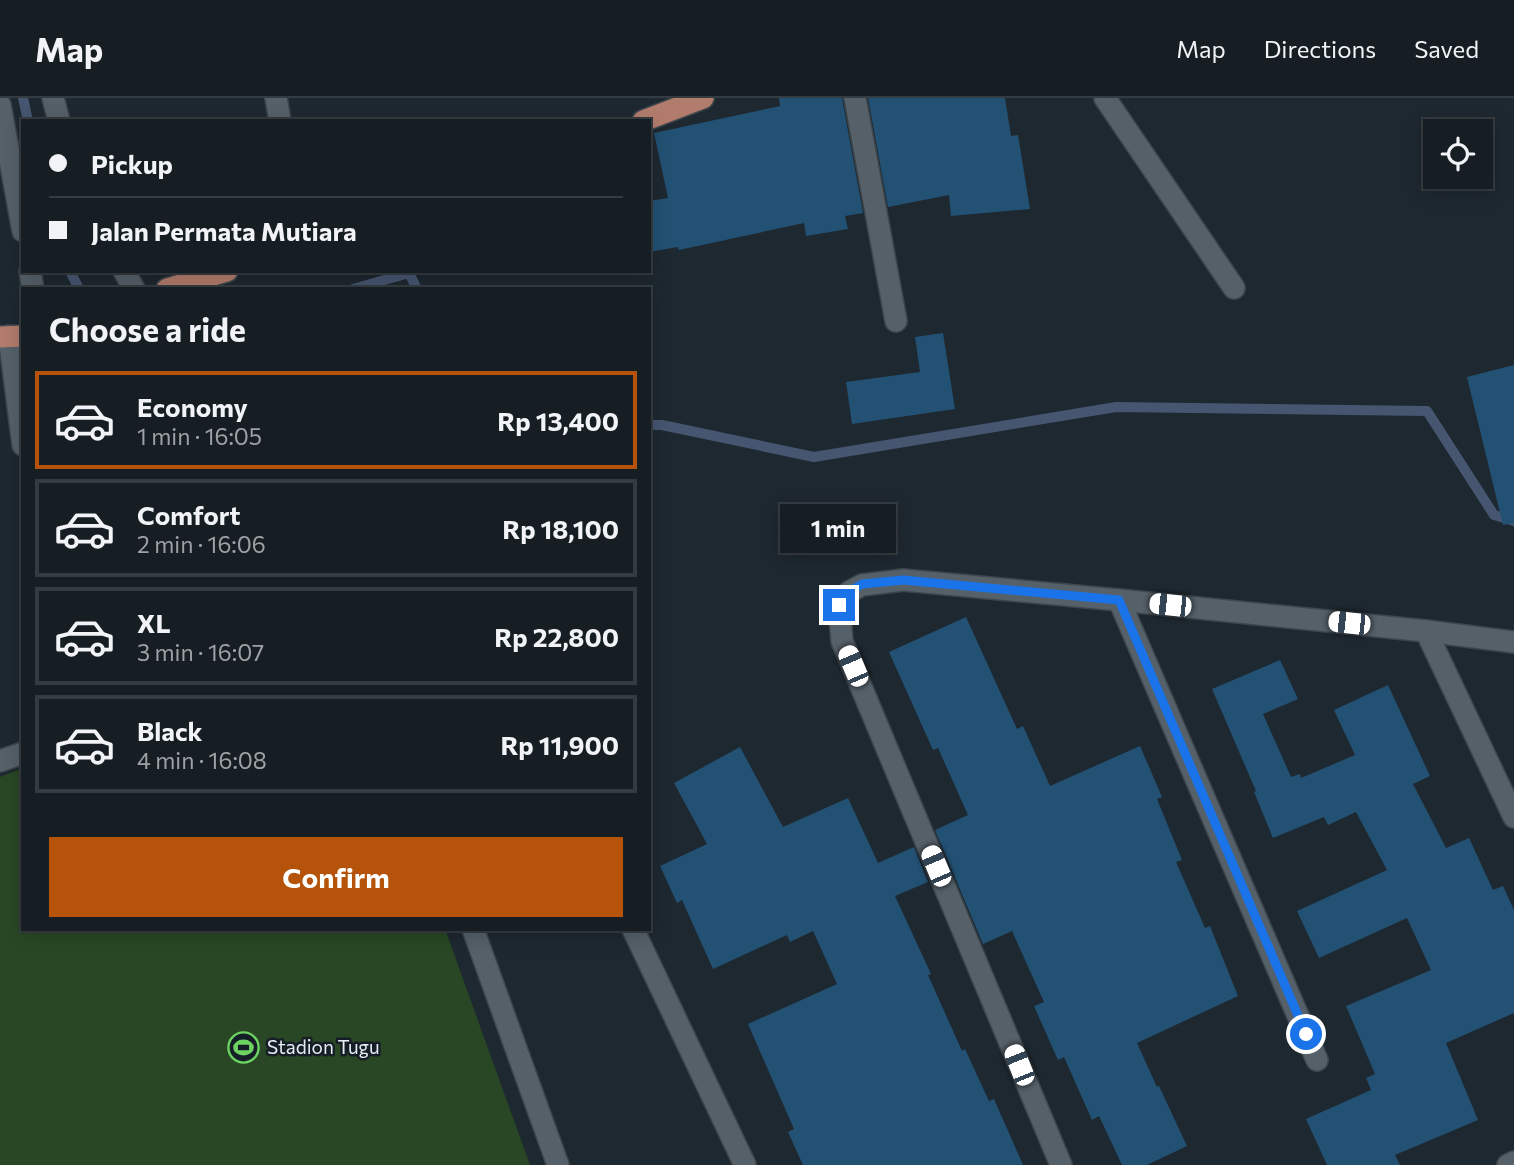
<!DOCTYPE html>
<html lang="en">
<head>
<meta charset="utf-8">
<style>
	:root { --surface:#161e24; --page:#232b31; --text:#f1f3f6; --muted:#9ea2a6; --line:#353c41; --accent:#b45309 }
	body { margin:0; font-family:Commissioner,sans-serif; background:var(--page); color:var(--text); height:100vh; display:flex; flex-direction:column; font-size:26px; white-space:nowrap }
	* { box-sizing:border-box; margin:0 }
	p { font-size:23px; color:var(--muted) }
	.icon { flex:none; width:38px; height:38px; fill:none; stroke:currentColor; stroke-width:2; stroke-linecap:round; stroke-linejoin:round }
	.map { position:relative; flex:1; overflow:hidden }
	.drawer { position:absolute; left:21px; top:189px; width:630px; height:644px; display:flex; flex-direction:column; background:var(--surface); border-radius:0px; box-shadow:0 4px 18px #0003,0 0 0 2px var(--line) }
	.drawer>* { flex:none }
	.top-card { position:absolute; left:21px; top:21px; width:630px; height:154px; border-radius:0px; box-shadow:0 4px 18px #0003,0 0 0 2px var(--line); display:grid; align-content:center; height:154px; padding:0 28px; background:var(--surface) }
	.fabs { position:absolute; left:1423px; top:21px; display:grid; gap:14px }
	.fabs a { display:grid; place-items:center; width:70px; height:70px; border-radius:0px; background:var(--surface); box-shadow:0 4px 18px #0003,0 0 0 2px var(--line); font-size:35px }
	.end { position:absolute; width:32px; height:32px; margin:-16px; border:9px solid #1a73e8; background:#fff; box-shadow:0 0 0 4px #fff }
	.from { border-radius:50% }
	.bubble { position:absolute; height:49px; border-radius:0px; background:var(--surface); box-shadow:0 4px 18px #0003,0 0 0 2px var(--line); font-size:23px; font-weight:700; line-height:49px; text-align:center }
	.car { position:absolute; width:21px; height:42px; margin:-21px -10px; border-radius:9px; box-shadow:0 0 5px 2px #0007; background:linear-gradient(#fff 24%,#345 0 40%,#fff 0 76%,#345 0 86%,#fff 0) }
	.top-card b { display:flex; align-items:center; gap:24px; height:66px; font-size:26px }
	.top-card b+b { border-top:2px solid var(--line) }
	.top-card i { width:18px; height:18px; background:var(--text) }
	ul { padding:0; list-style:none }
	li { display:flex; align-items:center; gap:21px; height:98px; margin:0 14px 10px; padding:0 14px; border:4px solid var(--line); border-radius:0px }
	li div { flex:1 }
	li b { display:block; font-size:26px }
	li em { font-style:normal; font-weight:700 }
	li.selected { border-color:var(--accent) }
	li>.icon { width:63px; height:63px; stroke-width:1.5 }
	h2 { padding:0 28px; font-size:32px; line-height:84px }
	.button { display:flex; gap:14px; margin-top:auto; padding:14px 28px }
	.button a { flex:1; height:80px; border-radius:0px; background:var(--accent); color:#fff; font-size:28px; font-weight:700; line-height:80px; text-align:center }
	header { display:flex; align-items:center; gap:42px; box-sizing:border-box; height:98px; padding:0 35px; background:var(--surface); border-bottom:2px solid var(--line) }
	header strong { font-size:33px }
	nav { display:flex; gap:38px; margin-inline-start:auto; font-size:24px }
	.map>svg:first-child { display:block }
</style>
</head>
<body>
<header>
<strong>Map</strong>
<nav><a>Map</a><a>Directions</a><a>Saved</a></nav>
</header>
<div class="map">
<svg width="1514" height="1067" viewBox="0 0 1514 1067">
	<rect width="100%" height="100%" fill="#1e2830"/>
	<polygon fill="#294725" points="23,670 23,831 445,831 530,1067 0,1067 0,679"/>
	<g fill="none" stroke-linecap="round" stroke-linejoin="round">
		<g stroke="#465670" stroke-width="10">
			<polyline points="23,0 28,23"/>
			<polyline points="70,173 79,191"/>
			<polyline points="353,191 409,175 417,191"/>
			<polyline points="649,327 662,327 814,359 1116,309 1427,313 1494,417 1514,423"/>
		</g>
	</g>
	<g fill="#235173">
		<polygon points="779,0 842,0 863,115 845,118 848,131 806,138 804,125 679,152 678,149 649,154 649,103 668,100 654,35 780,8"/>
		<polygon points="868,0 1005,0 1011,38 1018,37 1030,111 951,118 949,97 888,109"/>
		<polygon points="943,235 955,311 852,326 846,284 920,274 915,239"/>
		<polygon points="1514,267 1514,425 1503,427 1467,279"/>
		<polygon points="966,519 1017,631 1023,628 1050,688 1140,648 1162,699 1157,701 1182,762 1176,764 1205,830 1210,828 1238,898 1137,945 1157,989 1159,988 1187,1048 1147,1067 1122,1067 1099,1018 1092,1022 1064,959 1058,962 1034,908 1044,904 1012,833 983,846 935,732 968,717 938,650 933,652 889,554"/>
		<polygon points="1280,562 1298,601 1263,616 1291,679 1300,676 1301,680 1355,657 1334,612 1388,587 1430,678 1413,686 1446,750 1469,740 1493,792 1503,788 1514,812 1514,915 1446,945 1478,1022 1395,1057 1400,1067 1327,1067 1306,1021 1371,992 1366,980 1375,976 1346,908 1431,872 1407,820 1319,860 1297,813 1387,772 1356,714 1328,727 1324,719 1273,740 1254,694 1256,693 1212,591"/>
		<polygon points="740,649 783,729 848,700 878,765 914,749 928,784 895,798 931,876 928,877 962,953 965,951 989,1003 994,1001 1023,1067 803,1067 788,1034 794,1031 748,926 837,886 813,833 790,844 787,837 713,871 682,802 677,805 660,768 707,746 674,685"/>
	</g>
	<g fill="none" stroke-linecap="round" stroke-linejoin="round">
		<defs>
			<g id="minor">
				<polyline points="53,0 59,23"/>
				<polyline points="276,0 280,23"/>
				<polyline points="855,0 896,223"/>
				<polyline points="1105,0 1234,190"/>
				<polyline points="0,7 23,133"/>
				<polyline points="30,173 33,191"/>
				<polyline points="124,173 134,191"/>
				<polyline points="9,238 23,347"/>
				<polyline points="1119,502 1317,962"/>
				<polyline points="1426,533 1514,719"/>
				<polyline points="0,663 23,655"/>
				<polyline points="473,831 558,1067"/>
				<polyline points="633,831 745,1067"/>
				<polyline points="1061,1067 842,543 839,507 849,494 862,487 903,482 1119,502 1426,533 1514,544"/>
				<polyline points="1508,1067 1514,1064"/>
			</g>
			<g id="major">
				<polyline points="643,23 703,0"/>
				<polyline points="167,191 227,173"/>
				<polyline points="0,239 23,238"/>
			</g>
		</defs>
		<use href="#minor" stroke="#3d464c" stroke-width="24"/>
		<use href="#major" stroke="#3d464c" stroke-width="24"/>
		<use href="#minor" stroke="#556069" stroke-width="21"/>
		<use href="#major" stroke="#b27c6c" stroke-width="21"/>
	</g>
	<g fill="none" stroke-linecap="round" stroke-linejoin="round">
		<polyline stroke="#1a73e8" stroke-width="9" points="839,507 849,494 862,486 903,482 1119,502 1306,936"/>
	</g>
	<defs>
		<symbol id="stadium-ring" viewBox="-11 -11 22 22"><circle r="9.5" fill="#151e26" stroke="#6cd362" stroke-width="1.5"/><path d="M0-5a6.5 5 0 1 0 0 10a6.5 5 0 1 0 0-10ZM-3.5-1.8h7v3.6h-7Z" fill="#6cd362"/></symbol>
	</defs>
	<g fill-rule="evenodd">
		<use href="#stadium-ring" x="226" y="932" width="35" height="35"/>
	</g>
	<g text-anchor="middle" stroke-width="5" stroke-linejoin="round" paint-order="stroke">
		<g font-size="19" fill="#e6ecf2" stroke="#151e26" text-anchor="start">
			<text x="267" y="956">Stadion Tugu</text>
		</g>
	</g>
</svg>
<div class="fabs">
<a><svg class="icon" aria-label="locate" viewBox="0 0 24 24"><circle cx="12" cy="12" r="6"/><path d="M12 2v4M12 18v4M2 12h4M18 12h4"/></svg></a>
</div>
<i class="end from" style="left:1306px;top:936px"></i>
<i class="end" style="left:839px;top:507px"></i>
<div class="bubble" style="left:780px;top:406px;width:116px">1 min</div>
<i class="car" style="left:1170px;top:507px;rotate:276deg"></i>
<i class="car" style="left:1349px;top:525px;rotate:276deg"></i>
<i class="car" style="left:853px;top:568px;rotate:337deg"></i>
<i class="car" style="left:936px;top:768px;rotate:337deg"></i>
<i class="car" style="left:1019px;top:967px;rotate:338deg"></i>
<div class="top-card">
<b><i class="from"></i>Pickup</b>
<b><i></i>Jalan Permata Mutiara</b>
</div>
<section class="drawer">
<h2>Choose a ride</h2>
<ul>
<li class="selected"><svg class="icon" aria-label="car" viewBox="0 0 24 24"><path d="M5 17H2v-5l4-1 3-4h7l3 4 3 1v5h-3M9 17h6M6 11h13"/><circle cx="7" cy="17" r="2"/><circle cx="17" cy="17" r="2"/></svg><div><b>Economy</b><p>1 min · 16:05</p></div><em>Rp 13,400</em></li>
<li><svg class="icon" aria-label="car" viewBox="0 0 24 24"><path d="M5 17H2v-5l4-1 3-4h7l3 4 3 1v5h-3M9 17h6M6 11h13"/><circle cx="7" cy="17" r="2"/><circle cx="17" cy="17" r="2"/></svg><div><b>Comfort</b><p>2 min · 16:06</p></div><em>Rp 18,100</em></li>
<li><svg class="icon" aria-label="car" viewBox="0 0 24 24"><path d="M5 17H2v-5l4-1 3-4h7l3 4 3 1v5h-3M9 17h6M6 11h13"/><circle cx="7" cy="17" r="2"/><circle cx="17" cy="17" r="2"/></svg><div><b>XL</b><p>3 min · 16:07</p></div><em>Rp 22,800</em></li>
<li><svg class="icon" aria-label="car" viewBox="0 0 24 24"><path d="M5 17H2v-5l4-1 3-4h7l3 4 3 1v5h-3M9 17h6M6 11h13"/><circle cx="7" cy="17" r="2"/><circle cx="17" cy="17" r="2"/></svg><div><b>Black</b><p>4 min · 16:08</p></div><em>Rp 11,900</em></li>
</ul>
<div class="button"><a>Confirm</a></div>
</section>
</div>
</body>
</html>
